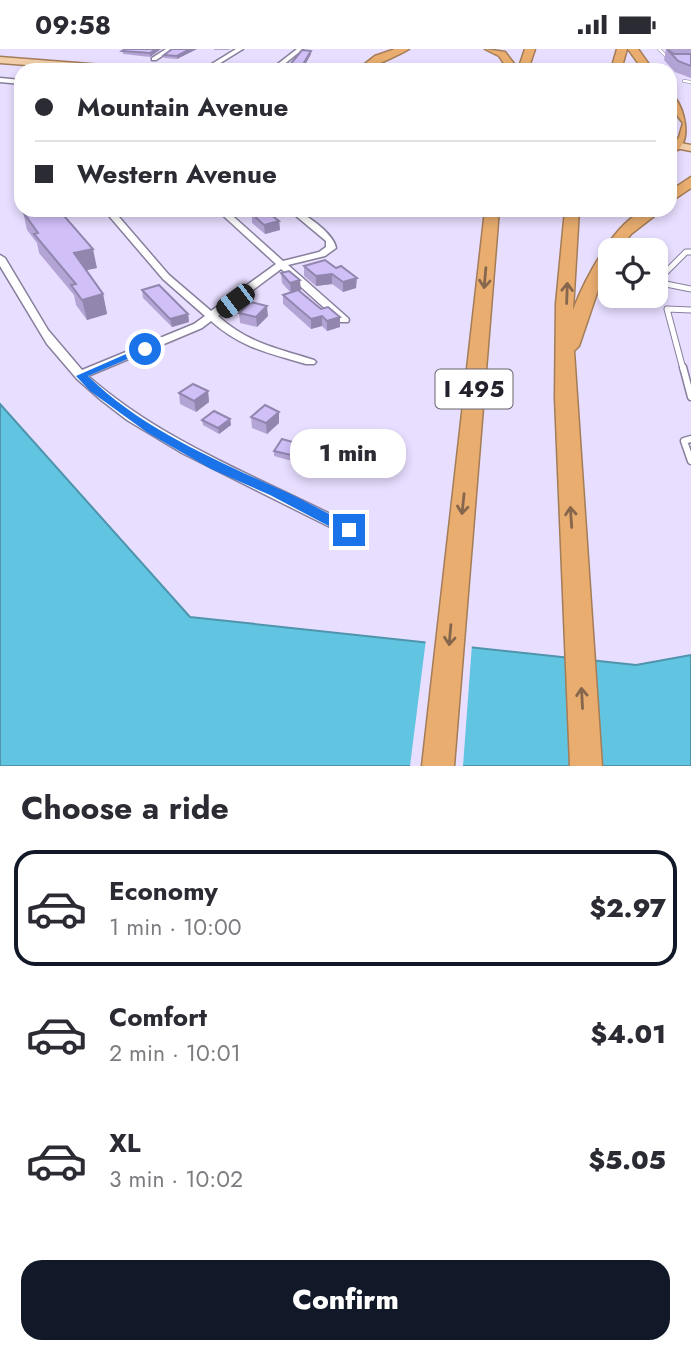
<!DOCTYPE html>
<html lang="en">
<head>
<meta charset="utf-8">
<style>
	:root { --surface:#fff; --page:#f7f7f7; --text:#2b2b33; --muted:#7c7c81; --line:#e1e1e2; --accent:#111827 }
	body { margin:0; font-family:Jost,sans-serif; background:var(--page); color:var(--text); height:100vh; display:flex; flex-direction:column; font-size:26px; white-space:nowrap }
	* { box-sizing:border-box; margin:0 }
	p { font-size:23px; color:var(--muted) }
	.icon { flex:none; width:38px; height:38px; fill:none; stroke:currentColor; stroke-width:2; stroke-linecap:round; stroke-linejoin:round }
	.map { position:relative; height:717px; overflow:hidden }
	.sheet { display:flex; flex-direction:column; background:var(--surface); flex:1 }
	.sheet>* { flex:none }
	.hud { position:absolute; left:14px; top:14px; width:663px; height:154px; border-radius:21px; box-shadow:0 4px 10px #0003; display:grid; align-content:center; height:154px; padding:0 21px; background:var(--surface) }
	.tools { position:absolute; left:598px; top:189px; display:grid; gap:14px }
	.tools a { display:grid; place-items:center; width:70px; height:70px; border-radius:14px; background:var(--surface); box-shadow:0 4px 10px #0003; font-size:35px }
	.end { position:absolute; width:32px; height:32px; margin:-16px; border:9px solid #1a73e8; background:#fff; box-shadow:0 0 0 4px #fff }
	.from { border-radius:50% }
	.bubble { position:absolute; height:49px; border-radius:21px; background:var(--surface); box-shadow:0 4px 10px #0003; font-size:23px; font-weight:800; line-height:49px; text-align:center }
	.car { position:absolute; width:21px; height:42px; margin:-21px -10px; border-radius:9px; box-shadow:0 0 5px 2px #0007; background:linear-gradient(#222 24%,#8ab4d8 0 40%,#222 0 76%,#8ab4d8 0 86%,#222 0) }
	.hud b { display:flex; align-items:center; gap:24px; height:66px; font-size:26px }
	.hud b+b { border-top:2px solid var(--line) }
	.hud i { width:18px; height:18px; background:var(--text) }
	ul { padding:0; list-style:none }
	li { display:flex; align-items:center; gap:21px; height:116px; margin:0 14px 10px; padding:0 7px; border:4px solid transparent; border-radius:21px }
	li div { flex:1 }
	li b { display:block; font-size:26px }
	li em { font-style:normal; font-weight:800 }
	li.on { border-color:var(--accent) }
	li>.icon { width:63px; height:63px; stroke-width:1.5 }
	h2 { padding:0 21px; font-size:32px; line-height:84px }
	.cta { display:flex; gap:14px; margin-top:auto; padding:14px 21px }
	.cta a { flex:1; height:80px; border-radius:21px; background:var(--accent); color:#fff; font-size:28px; font-weight:800; line-height:80px; text-align:center }
	.status { display:flex; justify-content:space-between; align-items:center; height:49px; padding:0 35px; background:var(--surface); direction:ltr }
	.status svg { height:19px; fill:currentColor }
	.map>svg:first-child { display:block }
</style>
</head>
<body>
<div class="status"><b>09:58</b><svg viewBox="0 0 49 12"><path d="M0 12V9h3v3zM5 12V6h3v6zM10 12V3h3v9zM15 12V0h3v12zM26 1h20v11H26zM47 4h2v5h-2z"/></svg></div>
<div class="map">
<svg width="691" height="717" viewBox="0 0 691 717">
	<rect width="100%" height="100%" fill="#e8deff"/>
	<polygon fill="#61c5e2" stroke="#4f94ac" stroke-width="2" points="0,355 190,568 636,616 691,606 691,717 0,717"/>
	<polygon fill="#e8deff" points="426,590 472,595 463,717 410,717"/>
	<g fill="none" stroke-linecap="round" stroke-linejoin="round">
		<defs>
			<g id="lane-far2">
				<polyline points="659,0 667,8"/>
				<polyline points="684,32 691,33"/>
			</g>
			<g id="lane-far1">
				<polyline points="691,203 686,203 656,233 691,240"/>
				<polyline points="683,320 667,260 691,261"/>
			</g>
			<g id="lane">
				<polyline points="683,318 691,348"/>
				<polyline points="691,390 684,392 691,412"/>
			</g>
			<g id="street">
				<polygon points="166,0 173,0 156,11 152,11 152,9"/>
				<polygon points="236,0 243,0 209,21 202,21"/>
				<polygon points="297,0 303,0 277,21 270,21"/>
				<polygon points="0,29 21,31 21,35 0,33"/>
				<path d="M104 161H113L169 226 211 262 276 215 217 161H226L283 212 319 203 326 198V192L289 161C303 161 334 185 336 199L325 207 288 216 348 269 349 271 348 273H340L281 220 218 267C248 294 276 299 314 311L316 313 314 315H306C269 304 241 299 211 272L202 279 88 327C165 395 264 430 354 477L356 481 354 485 349 486 344 485 182 404 127 371 101 351 77 330 47 295 0 217V206L5 209 48 281 82 321 194 275 205 267 163 230Z"/>
			</g>
			<g id="primary">
				<polygon points="0,8 128,18 133,21 94,21 0,14"/>
				<polygon points="670,92 691,96 691,102 670,98"/>
			</g>
			<g id="highway">
				<path d="M395 0H409C399 6 367 21 357 21L375 7Z"/>
				<polygon points="485,0 505,3 515,16 514,21 504,21 505,16 499,7"/>
				<polygon points="525,0 535,0 528,21 518,21"/>
				<polygon points="617,0 627,0 621,21 611,21"/>
				<polygon points="628,0 638,0 653,21 643,21"/>
				<path d="M670 46 674 47C685 62 691 89 678 101L672 97 679 88 683 74 670 57Z"/>
				<polygon points="691,128 691,139 670,153 670,142"/>
				<polygon points="485,161 499,161 454,717 422,717"/>
				<path d="M565 161H579L573 261C584 232 615 171 646 161 650 160 658 161 662 161L631 185 619 201H611V217L598 241 579 297 574 302 602 717H570L555 349 556 255Z"/>
			</g>
		</defs>
		<use href="#lane-far2" stroke="#887f9d" stroke-width="3.5"/>
		<use href="#lane-far1" stroke="#887f9d" stroke-width="7"/>
		<use href="#lane" stroke="#887f9d" stroke-width="9"/>
		<use href="#street" stroke="#887f9d" stroke-width="3"/>
		<use href="#primary" stroke="#a37c58" stroke-width="3"/>
		<use href="#highway" stroke="#a37c58" stroke-width="3"/>
		<use href="#lane-far2" stroke="#fff" stroke-width="2.5"/>
		<use href="#lane-far1" stroke="#fff" stroke-width="5"/>
		<use href="#lane" stroke="#fff" stroke-width="6"/>
		<use href="#street" fill="#fff" fill-rule="evenodd"/>
		<use href="#primary" fill="#f1cea9" fill-rule="evenodd"/>
		<use href="#highway" fill="#e8ad6f" fill-rule="evenodd"/>
	</g>
	<g fill="#b4a4d5">
		<polygon points="125,0 161,0 150,8 123,5 122,2"/>
		<polygon points="197,0 177,10 164,9 164,6"/>
		<polygon points="214,0 230,0 229,1 214,1"/>
		<polygon points="666,0 691,0 691,4 672,4 674,5 691,5 691,29 675,23 664,11"/>
		<polygon points="311,2 311,5 302,21 289,20 289,17"/>
		<polygon points="23,163 97,219 86,221 103,245 107,265 87,271 76,256 74,246 39,204 37,194 27,181"/>
		<polygon points="252,165 279,172 280,181 265,185 252,174"/>
		<polygon points="325,211 356,239 343,243 332,235 316,237 304,227 304,217"/>
		<polygon points="281,224 301,241 299,242 340,278 327,282 322,277 311,280 283,255 283,246 291,244 282,234"/>
		<polygon points="142,241 188,265 189,273 172,278 143,249"/>
		<polygon points="239,264 268,267 257,278 240,274"/>
		<polygon points="208,342 209,353 196,363 180,355 179,344"/>
		<polygon points="251,368 279,374 267,385 252,379"/>
		<polygon points="230,370 231,376 219,385 203,376 202,371"/>
		<polygon points="300,401 292,412 274,407 274,402"/>
		<polygon points="325,416 353,417 345,428 326,421"/>
	</g>
	<g fill="#9286ae">
		<polygon points="156,0 161,0 150,8 150,4"/>
		<polygon points="190,0 197,0 177,10 177,7"/>
		<polygon points="311,2 311,5 302,21 302,17"/>
		<polygon points="279,172 280,181 265,185 264,176"/>
		<polygon points="93,200 97,219 78,223 74,204"/>
		<polygon points="332,225 332,235 316,237 316,227"/>
		<polygon points="357,229 356,239 343,243 343,233"/>
		<polygon points="300,231 301,241 291,244 290,234"/>
		<polygon points="103,245 107,265 87,271 82,251"/>
		<polygon points="267,257 268,267 257,278 256,268"/>
		<polygon points="188,265 189,273 172,278 170,270"/>
		<polygon points="322,267 322,277 311,280 311,270"/>
		<polygon points="340,268 340,278 327,282 327,272"/>
		<polygon points="208,342 209,353 196,363 194,352"/>
		<polygon points="279,363 279,374 267,385 266,374"/>
		<polygon points="230,370 231,376 219,385 218,379"/>
		<polygon points="300,395 300,401 292,412 291,406"/>
		<polygon points="353,411 353,417 345,428 345,422"/>
	</g>
	<g fill="#d1bff8" stroke="#9286ae" stroke-width="2">
		<polygon points="125,0 156,0 150,4 122,2"/>
		<polygon points="172,0 190,0 177,7 164,6"/>
		<polygon points="667,0 674,5 691,5 691,17 678,12"/>
		<polygon points="302,1 311,2 302,17 289,17"/>
		<polygon points="30,161 59,161 93,200 74,204 103,245 82,251 71,236 76,235 34,185 38,184 23,163"/>
		<polygon points="266,162 279,172 264,176 252,165"/>
		<polygon points="325,211 336,219 341,217 357,229 343,233 332,225 316,227 304,217"/>
		<polygon points="289,222 300,231 290,234 281,224"/>
		<polygon points="159,236 188,265 170,270 142,241"/>
		<polygon points="298,241 321,260 328,258 340,268 327,272 322,267 311,270 283,246"/>
		<polygon points="251,253 267,257 256,268 239,264"/>
		<polygon points="193,335 208,342 194,352 179,344"/>
		<polygon points="265,356 279,363 266,374 251,368"/>
		<polygon points="214,362 230,370 218,379 202,371"/>
		<polygon points="282,390 300,395 291,406 274,402"/>
		<polygon points="333,405 353,411 345,422 325,416"/>
	</g>
	<defs><path id="oneway-shaft" d="M-6 0H5M1.5-3L5.5 0L1.5 3" fill="none" stroke-width="1.6" stroke-linecap="round" stroke-linejoin="round" transform="scale(1.75)"/></defs>
	<g stroke="#86674e">
		<use href="#oneway-shaft" transform="translate(485 229) rotate(95)"/>
		<use href="#oneway-shaft" transform="translate(567 244) rotate(-88)"/>
		<use href="#oneway-shaft" transform="translate(463 455) rotate(96)"/>
		<use href="#oneway-shaft" transform="translate(571 468) rotate(-94)"/>
		<use href="#oneway-shaft" transform="translate(450 586) rotate(95)"/>
		<use href="#oneway-shaft" transform="translate(582 649) rotate(-93)"/>
	</g>
	<path fill="#1a73e8" d="M142 298 151 300 88 327C141 379 211 409 277 439 303 450 328 465 354 478V485H344L270 446 211 420 148 384 90 342 76 327Z"/>
	<g text-anchor="middle" stroke-width="5" stroke-linejoin="round" paint-order="stroke">
		<rect fill="#fff" stroke="#66646c" stroke-width="2" x="435.5" y="320.5" width="77" height="39" rx="5"/>
		<g font-size="23" font-weight="bold" fill="#24212d">
			<text x="474" y="348">I 495</text>
		</g>
	</g>
</svg>
<div class="tools">
<a><svg class="icon" aria-label="locate" viewBox="0 0 24 24"><circle cx="12" cy="12" r="6"/><path d="M12 2v4M12 18v4M2 12h4M18 12h4"/></svg></a>
</div>
<i class="end from" style="left:145px;top:300px"></i>
<i class="end" style="left:349px;top:481px"></i>
<div class="bubble" style="left:290px;top:380px;width:116px">1 min</div>
<i class="car" style="left:235px;top:252px;rotate:233deg"></i>
<div class="hud">
<b><i class="from"></i>Mountain Avenue</b>
<b><i></i>Western Avenue</b>
</div>
</div>
<section class="sheet">
<h2>Choose a ride</h2>
<ul>
<li class="on"><svg class="icon" aria-label="car" viewBox="0 0 24 24"><path d="M5 17H2v-5l4-1 3-4h7l3 4 3 1v5h-3M9 17h6M6 11h13"/><circle cx="7" cy="17" r="2"/><circle cx="17" cy="17" r="2"/></svg><div><b>Economy</b><p>1 min · 10:00</p></div><em>$2.97</em></li>
<li><svg class="icon" aria-label="car" viewBox="0 0 24 24"><path d="M5 17H2v-5l4-1 3-4h7l3 4 3 1v5h-3M9 17h6M6 11h13"/><circle cx="7" cy="17" r="2"/><circle cx="17" cy="17" r="2"/></svg><div><b>Comfort</b><p>2 min · 10:01</p></div><em>$4.01</em></li>
<li><svg class="icon" aria-label="car" viewBox="0 0 24 24"><path d="M5 17H2v-5l4-1 3-4h7l3 4 3 1v5h-3M9 17h6M6 11h13"/><circle cx="7" cy="17" r="2"/><circle cx="17" cy="17" r="2"/></svg><div><b>XL</b><p>3 min · 10:02</p></div><em>$5.05</em></li>
</ul>
<div class="cta"><a>Confirm</a></div>
</section>
</body>
</html>
